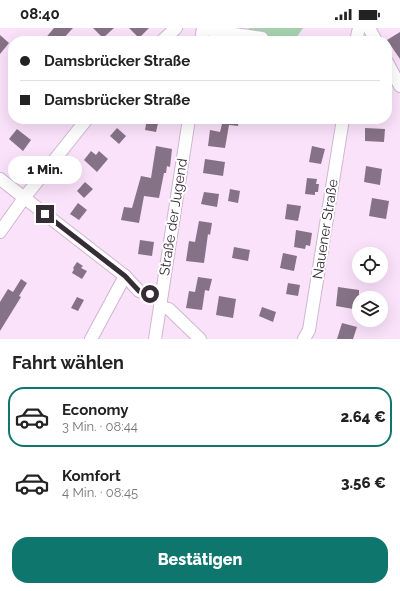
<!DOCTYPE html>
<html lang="de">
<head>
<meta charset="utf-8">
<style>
	:root { --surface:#fff; --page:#f6f6f6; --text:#222; --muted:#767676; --line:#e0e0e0; --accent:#0f766e }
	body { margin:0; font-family:Raleway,sans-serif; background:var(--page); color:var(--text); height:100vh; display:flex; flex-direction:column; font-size:15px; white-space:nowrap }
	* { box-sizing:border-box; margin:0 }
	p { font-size:13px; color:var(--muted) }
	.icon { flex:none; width:22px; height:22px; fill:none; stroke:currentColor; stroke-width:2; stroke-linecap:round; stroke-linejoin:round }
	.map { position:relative; height:311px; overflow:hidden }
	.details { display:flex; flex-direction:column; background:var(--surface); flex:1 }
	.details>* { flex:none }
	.guide { position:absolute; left:8px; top:8px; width:384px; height:88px; border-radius:16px; box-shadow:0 4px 16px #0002; display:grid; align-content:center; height:88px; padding:0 12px; background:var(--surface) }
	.fabs { position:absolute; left:352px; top:219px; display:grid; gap:8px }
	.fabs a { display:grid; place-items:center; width:36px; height:36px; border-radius:50%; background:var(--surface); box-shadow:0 4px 16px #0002; font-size:20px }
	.end { position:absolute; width:18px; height:18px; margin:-9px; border:5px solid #352c35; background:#fff; box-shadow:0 0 0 2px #fff }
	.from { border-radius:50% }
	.bubble { position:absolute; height:28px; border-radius:14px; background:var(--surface); box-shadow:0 4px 16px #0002; font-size:13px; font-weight:800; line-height:28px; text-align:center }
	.guide b { display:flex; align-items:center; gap:14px; height:38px; font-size:15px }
	.guide b+b { border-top:1px solid var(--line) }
	.guide i { width:10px; height:10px; background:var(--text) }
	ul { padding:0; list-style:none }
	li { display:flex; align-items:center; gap:12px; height:60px; margin:0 8px 6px; padding:0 4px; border:2px solid transparent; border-radius:16px }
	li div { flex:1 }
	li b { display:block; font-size:15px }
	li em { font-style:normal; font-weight:800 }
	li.active { border-color:var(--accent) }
	li>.icon { width:36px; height:36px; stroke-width:1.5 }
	h2 { padding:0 12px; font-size:18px; line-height:48px }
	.cta { display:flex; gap:8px; margin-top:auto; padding:8px 12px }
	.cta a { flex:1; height:46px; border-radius:16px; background:var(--accent); color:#fff; font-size:16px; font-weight:800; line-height:46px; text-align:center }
	.status { display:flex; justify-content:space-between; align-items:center; height:28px; padding:0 20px; background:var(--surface); direction:ltr }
	.status svg { height:11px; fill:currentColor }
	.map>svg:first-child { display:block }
</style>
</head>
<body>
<div class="status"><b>08:40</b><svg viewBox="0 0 49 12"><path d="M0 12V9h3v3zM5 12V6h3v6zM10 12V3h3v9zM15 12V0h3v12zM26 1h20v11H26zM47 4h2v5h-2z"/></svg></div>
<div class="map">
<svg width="400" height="311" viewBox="0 0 400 311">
	<rect width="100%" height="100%" fill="#fae2fa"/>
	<polygon fill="#a6d2b0" points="249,0 303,0 294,13 246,13"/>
	<g fill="#867286">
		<polygon points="54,0 73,0 61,13 43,13"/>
		<polygon points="93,0 114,0 103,10"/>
		<polygon points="129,0 149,0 139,10"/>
		<polygon points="400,4 400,31 387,12"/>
		<polygon points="0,7 9,15 0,26"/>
		<polygon points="147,91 159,91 156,104 145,102"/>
		<polygon points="218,91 239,91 238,98 229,97 225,120 208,118 210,102 220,104 222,96 217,95"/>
		<polygon points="117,100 126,108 119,116 110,108"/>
		<polygon points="365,100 385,101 384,114 365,113"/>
		<polygon points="17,101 31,112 23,123 9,111"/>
		<polygon points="156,118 172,121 170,139 167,138 166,145 164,145 159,170 144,168 139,195 121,192 124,179 132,180 141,148 151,150"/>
		<polygon points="312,118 325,121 321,136 309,134"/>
		<polygon points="91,123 96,127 99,123 108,131 97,144 84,132"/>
		<polygon points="205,131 225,134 223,148 203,145"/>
		<polygon points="366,138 382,141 380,157 364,154"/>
		<polygon points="307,150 317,151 316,156 319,156 318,164 315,164 315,167 305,166"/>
		<polygon points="85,154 93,161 84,170 77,163"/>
		<polygon points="230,161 240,163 238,175 228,173"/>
		<polygon points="204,164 219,166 217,179 201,176"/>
		<polygon points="372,170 389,173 386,191 369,188"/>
		<polygon points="78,175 87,182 79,192 70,186"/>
		<polygon points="287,176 301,178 298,193 285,191"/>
		<polygon points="199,193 212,195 210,207 208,206 204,235 186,233 189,213 195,214"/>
		<polygon points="296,202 312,205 310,218 306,217 305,221 294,219"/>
		<polygon points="140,212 154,214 152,228 138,226"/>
		<polygon points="234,219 250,222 248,233 232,230"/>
		<polygon points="283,225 297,228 294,243 280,240"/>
		<polygon points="77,234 83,238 81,240 87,243 82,251 72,245 74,241 73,240"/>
		<polygon points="198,249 212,251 209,263 205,262 202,282 186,280 189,263 195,264"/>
		<polygon points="21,251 27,255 19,268 21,269 0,303 0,274 8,261 13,264"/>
		<polygon points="288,255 300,257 298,268 286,266"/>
		<polygon points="338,259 359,262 359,282 336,278"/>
		<polygon points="219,268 236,271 233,290 216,287"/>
		<polygon points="77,269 84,272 78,283 71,280"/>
		<polygon points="262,279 276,284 273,294 259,288"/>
		<polygon points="342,295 357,299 353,311 337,311"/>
	</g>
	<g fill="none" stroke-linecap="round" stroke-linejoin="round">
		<defs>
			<g id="minor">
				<polyline points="203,0 214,3 262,10"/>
				<polyline points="369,0 376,13"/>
				<polyline points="162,13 176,0"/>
				<polyline points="201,13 203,0"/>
				<polyline points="356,13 359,0"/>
				<polyline points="387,34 400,58"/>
				<polyline points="0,151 125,248 139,263 161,269"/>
				<polyline points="0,204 24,170 87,91"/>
				<polyline points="160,279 169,281 200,311"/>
				<polyline points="91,311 125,248"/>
				<polyline points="155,311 189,91"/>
				<polyline points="304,311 309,302 343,91"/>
			</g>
		</defs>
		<use href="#minor" stroke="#ceb7ce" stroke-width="14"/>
		<use href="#minor" stroke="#fff" stroke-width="12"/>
	</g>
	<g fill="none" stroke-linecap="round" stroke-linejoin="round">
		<polyline stroke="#352c35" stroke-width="5" points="45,186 125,248 139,263 150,266"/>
	</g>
	<g text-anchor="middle" stroke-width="4" stroke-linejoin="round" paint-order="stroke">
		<g font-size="14" fill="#352c35" stroke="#fff">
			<text transform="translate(173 189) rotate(-81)" y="5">Straße der Jugend</text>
			<text transform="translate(325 201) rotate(-81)" y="5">Nauener Straße</text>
		</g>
	</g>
</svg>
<div class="fabs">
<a><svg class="icon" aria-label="locate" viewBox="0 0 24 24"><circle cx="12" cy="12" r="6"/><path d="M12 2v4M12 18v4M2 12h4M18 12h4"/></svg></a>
<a><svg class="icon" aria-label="layers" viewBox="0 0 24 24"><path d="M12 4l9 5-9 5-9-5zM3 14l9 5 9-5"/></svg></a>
</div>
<i class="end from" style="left:150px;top:266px"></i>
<i class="end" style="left:45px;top:186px"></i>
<div class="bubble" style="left:8px;top:128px;width:74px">1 Min.</div>
<div class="guide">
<b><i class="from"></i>Damsbrücker Straße</b>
<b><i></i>Damsbrücker Straße</b>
</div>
</div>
<section class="details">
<h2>Fahrt wählen</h2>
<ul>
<li class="active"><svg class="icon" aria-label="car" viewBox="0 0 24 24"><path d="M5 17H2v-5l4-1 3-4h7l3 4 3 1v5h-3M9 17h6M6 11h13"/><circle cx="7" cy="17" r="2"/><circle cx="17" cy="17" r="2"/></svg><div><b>Economy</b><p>3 Min. · 08:44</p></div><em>2.64 €</em></li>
<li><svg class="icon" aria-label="car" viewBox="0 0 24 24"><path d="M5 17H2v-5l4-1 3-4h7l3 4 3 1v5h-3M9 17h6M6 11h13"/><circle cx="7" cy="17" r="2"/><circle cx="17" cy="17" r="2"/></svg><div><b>Komfort</b><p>4 Min. · 08:45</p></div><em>3.56 €</em></li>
</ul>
<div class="cta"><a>Bestätigen</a></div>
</section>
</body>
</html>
